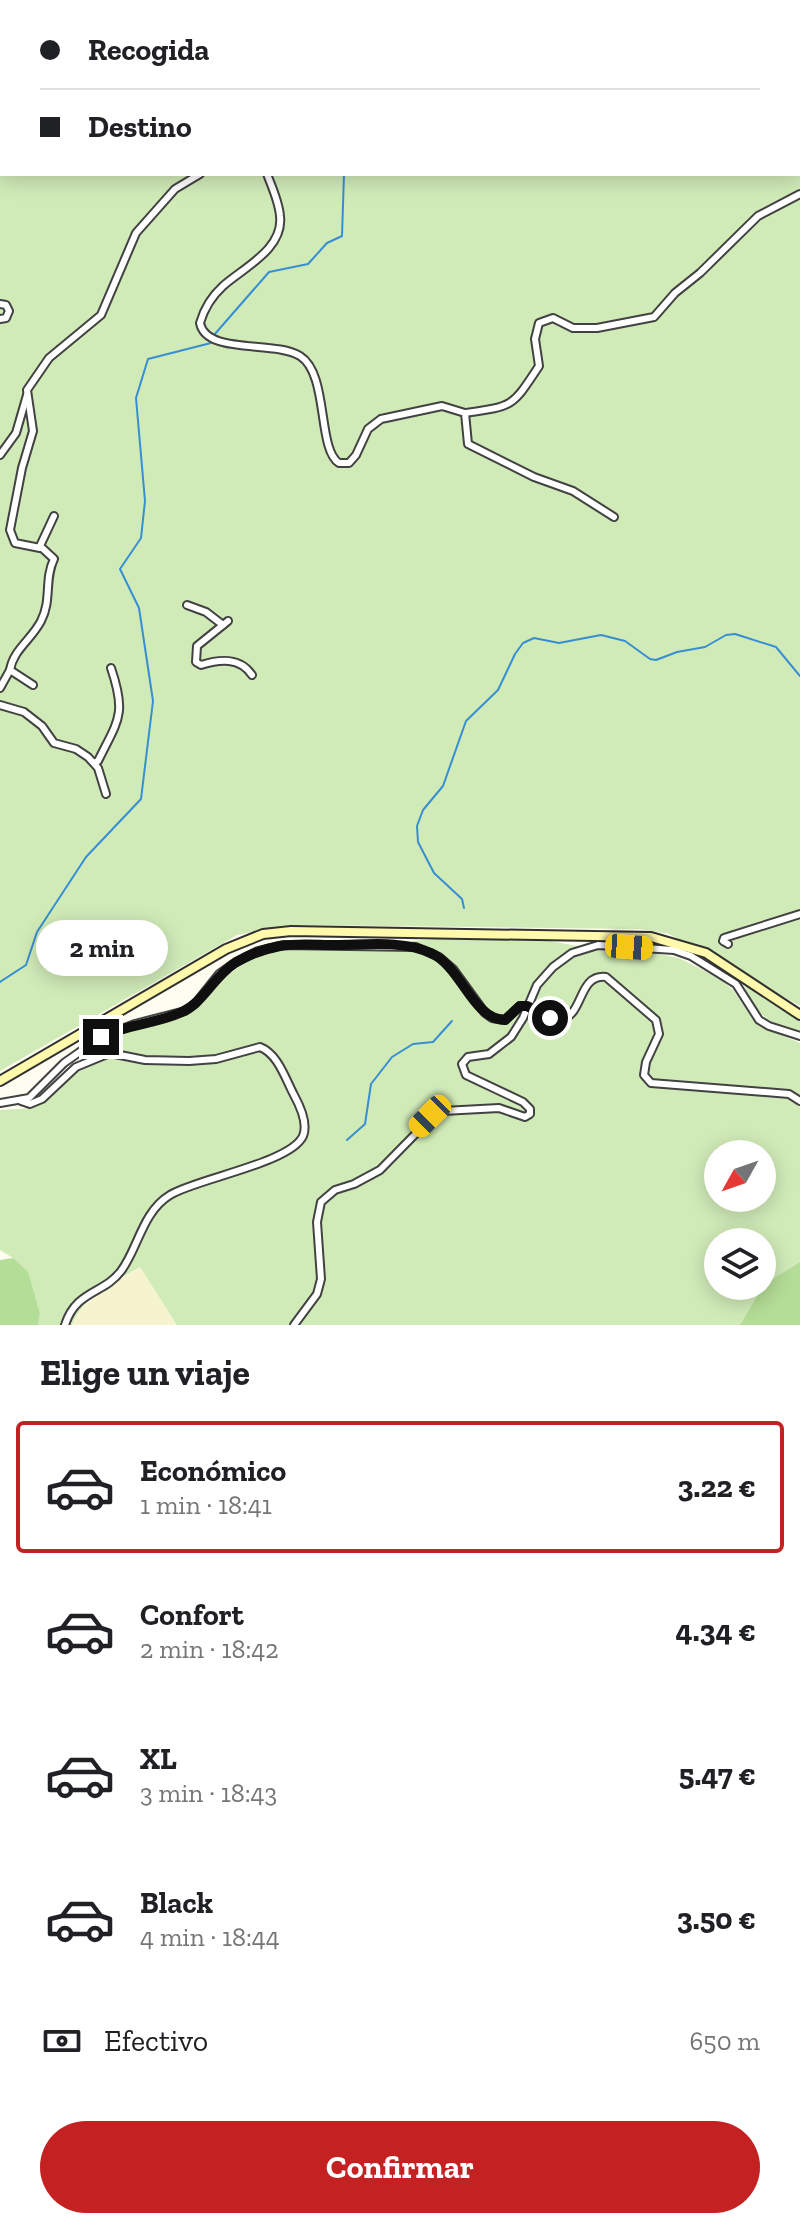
<!DOCTYPE html>
<html lang="es">
<head>
<meta charset="utf-8">
<style>
	:root { --surface:#fff; --page:#f2f2f2; --text:#202124; --muted:#757577; --line:#e0e0e0; --accent:#c42122 }
	body { margin:0; font-family:"Zilla Slab",serif; background:var(--page); color:var(--text); height:100vh; display:flex; flex-direction:column; font-size:30px; white-space:nowrap }
	* { box-sizing:border-box; margin:0 }
	p { font-size:26px; color:var(--muted) }
	.icon { flex:none; width:44px; height:44px; fill:none; stroke:currentColor; stroke-width:2; stroke-linecap:round; stroke-linejoin:round }
	.map { position:relative; height:1325px; overflow:hidden }
	.panel { display:flex; flex-direction:column; background:var(--surface); flex:1 }
	.panel>* { flex:none }
	.hud { position:absolute; left:0px; top:0px; width:800px; height:176px; box-shadow:0 4px 20px #0003; display:grid; align-content:center; height:176px; padding:0 40px; background:var(--surface) }
	.needle { width:52px; rotate:230deg }
	.controls { position:absolute; left:704px; top:1140px; display:grid; gap:16px }
	.controls a { display:grid; place-items:center; width:72px; height:72px; border-radius:50%; background:var(--surface); box-shadow:0 4px 20px #0003; font-size:40px }
	.end { position:absolute; width:36px; height:36px; margin:-18px; border:10px solid #0f0f0f; background:#fff; box-shadow:0 0 0 4px #fff }
	.from { border-radius:50% }
	.bubble { position:absolute; height:56px; border-radius:28px; background:var(--surface); box-shadow:0 4px 20px #0003; font-size:26px; font-weight:700; line-height:56px; text-align:center }
	.car { position:absolute; width:24px; height:48px; margin:-24px -12px; border-radius:10px; box-shadow:0 0 6px 2px #0007; background:linear-gradient(#f5c518 24%,#345 0 40%,#f5c518 0 76%,#345 0 86%,#f5c518 0) }
	.hud b { display:flex; align-items:center; gap:28px; height:76px; font-size:30px }
	.hud b+b { border-top:2px solid var(--line) }
	.hud i { width:20px; height:20px; background:var(--text) }
	ul { padding:0; list-style:none }
	li { display:flex; align-items:center; gap:24px; height:132px; margin:0 16px 12px; padding:0 24px; border:4px solid transparent; border-radius:8px }
	li div { flex:1 }
	li b { display:block; font-size:30px }
	li em { font-style:normal; font-weight:700 }
	li.active { border-color:var(--accent) }
	li>.icon { width:72px; height:72px; stroke-width:1.5 }
	h2 { padding:0 40px; font-size:36px; line-height:96px }
	.pay { display:flex; align-items:center; gap:20px; height:88px; padding:0 40px; font-size:30px }
	.pay p { margin-inline-start:auto }
	.button { display:flex; gap:16px; margin-top:auto; padding:16px 40px }
	.button a { flex:1; height:92px; border-radius:48px; background:var(--accent); color:#fff; font-size:32px; font-weight:700; line-height:92px; text-align:center }
	.map>svg:first-child { display:block }
</style>
</head>
<body>
<div class="map">
<svg width="800" height="1325" viewBox="0 0 800 1325">
	<rect width="100%" height="100%" fill="#fffdf1"/>
	<polygon fill="#f6f4cf" points="140,1267 177,1325 72,1325 76,1312 111,1285"/>
	<g fill="#d1ebb8" fill-rule="evenodd">
		<path d="M0 0H800V1006L669 934 641 929 305 925 277 927 237 935 0 1071ZM2 2H798V174H2Z"/>
		<path d="M437 939 544 940 601 950 653 953 679 958 719 978 733 990 756 1024 800 1043V1262L764 1284 740 1325H177L140 1267C116 1281 81 1298 72 1325H38L40 1314 13 1258 0 1250V1110L32 1108 53 1093 96 1046 122 1034 177 1019 191 1012 220 980 256 956 277 951ZM718 1154H762V1198H718ZM718 1242H762V1286H718Z"/>
		<path d="M745 984 800 1020V1032C779 1025 764 1022 752 1002 748 995 745 991 745 984Z"/>
	</g>
	<g fill="#b4dd97">
		<polygon points="13,1258 28,1272 40,1314 38,1325 0,1325 0,1260"/>
		<polygon points="800,1262 800,1325 740,1325 764,1284"/>
	</g>
	<g fill="none" stroke-linecap="round" stroke-linejoin="round">
		<g stroke="#378ed2" stroke-width="2">
			<polyline points="40,2 40,0"/>
			<polyline points="456,2 457,0"/>
			<polyline points="0,90 2,87"/>
			<polyline points="214,335 269,272 308,264 327,243 342,236 344,174"/>
			<polyline points="464,908 462,899 434,873 418,842 417,826 423,810 443,786 466,721 498,690 515,654 523,643 534,638 559,643 601,635 625,641 650,659 656,660 677,652 705,647 726,635 735,634 776,647 800,676"/>
			<polyline points="0,982 26,965 37,932 86,857 141,799 153,701 139,608 120,569 141,538 145,501 136,398 148,359 211,343"/>
			<polyline points="347,1140 365,1124 371,1084 392,1057 413,1044 433,1042 452,1021"/>
		</g>
		<defs>
			<g id="street">
				<path d="M267 174C272 187 279 202 280 216 284 249 243 268 223 286 212 296 204 309 200 323 206 355 274 340 300 356 329 374 317 449 339 463H349L356 455 368 429 381 419 442 406 465 413"/>
				<polyline points="0,304 6,305 9,311 6,318 0,319"/>
				<polyline points="0,455 16,433 27,395"/>
				<path d="M614 517 573 491 534 477 468 444 465 413C514 406 512 407 539 366L535 339 539 323 553 318 573 328H597L654 317 675 293 700 273 758 216 800 194"/>
				<polyline points="40,548 15,543 10,530 22,468 33,431 27,390 49,358 101,315 136,233 175,189 200,174"/>
				<polyline points="187,605 206,612 223,625"/>
				<path d="M228 621 197 646 196 662 201 665C220 659 240 657 252 675"/>
				<path d="M10 670C13 650 32 639 41 621 52 600 44 579 54 559L40 546 54 516"/>
				<polyline points="0,688 10,670 33,685"/>
				<polyline points="0,705 24,712 42,726 54,743 76,749 88,757 98,768 106,794"/>
				<path d="M94 763 98 761C118 720 127 715 111 668"/>
				<polyline points="728,944 723,941 724,938 800,914"/>
				<path d="M21 1101 30 1104 42 1099 76 1067 110 1053 145 1060 189 1061 216 1059 260 1047C278 1054 285 1078 294 1095 300 1106 308 1124 303 1136 291 1163 195 1179 170 1195 142 1212 138 1249 121 1271 104 1294 76 1290 65 1325"/>
				<path d="M0 1103 29 1098 64 1063 101 1037 135 1024 185 1011 195 1004 219 974 236 962 258 951 283 945 416 947 439 957 453 969 485 1013 492 1018 505 1020 520 1006C535 1006 546 1023 562 1019 584 1014 578 974 606 977L656 1020 659 1034 646 1062 644 1075 651 1083 789 1094 800 1101"/>
				<polyline points="294,1325 317,1294 321,1279 317,1222 321,1202 335,1190 354,1184 380,1170 436,1113 443,1111 499,1108 525,1117 530,1114 530,1109 523,1102 466,1075 462,1064 468,1057 489,1054 511,1037 523,1018 537,985 553,967 572,953 598,945 674,950 691,956 736,984 759,1020 769,1026 800,1036"/>
			</g>
			<polyline id="secondary" points="0,1081 226,949 263,934 291,931 651,937 706,953 800,1015"/>
		</defs>
		<use href="#street" stroke="#424242" stroke-width="10"/>
		<use href="#secondary" stroke="#313131" stroke-width="12"/>
		<use href="#street" stroke="#fff" stroke-width="6"/>
		<use href="#secondary" stroke="#fff9ac" stroke-width="8"/>
	</g>
	<g fill="none" stroke-linecap="round" stroke-linejoin="round">
		<path stroke="#0f0f0f" stroke-width="10" d="M101 1037C127 1024 156 1024 182 1012 204 1002 214 976 235 963 249 954 264 949 280 946 298 943 317 945 335 945 366 945 402 940 431 953 462 967 472 1019 505 1020L520 1006H527L550 1018"/>
	</g>
</svg>
<div class="controls">
<a><svg class="needle" viewBox="-14 -14 28 28"><path d="M0-13l5 13h-10z" fill="#e53935"/><path d="M0 13l5-13h-10z" fill="#757577"/></svg></a>
<a><svg class="icon" aria-label="layers" viewBox="0 0 24 24"><path d="M12 4l9 5-9 5-9-5zM3 14l9 5 9-5"/></svg></a>
</div>
<i class="end from" style="left:550px;top:1018px"></i>
<i class="end" style="left:101px;top:1037px"></i>
<div class="bubble" style="left:36px;top:920px;width:132px">2 min</div>
<i class="car" style="left:629px;top:947px;rotate:94deg"></i>
<i class="car" style="left:430px;top:1116px;rotate:225deg"></i>
<div class="hud">
<b><i class="from"></i>Recogida</b>
<b><i></i>Destino</b>
</div>
</div>
<section class="panel">
<h2>Elige un viaje</h2>
<ul>
<li class="active"><svg class="icon" aria-label="car" viewBox="0 0 24 24"><path d="M5 17H2v-5l4-1 3-4h7l3 4 3 1v5h-3M9 17h6M6 11h13"/><circle cx="7" cy="17" r="2"/><circle cx="17" cy="17" r="2"/></svg><div><b>Económico</b><p>1 min · 18:41</p></div><em>3.22 €</em></li>
<li><svg class="icon" aria-label="car" viewBox="0 0 24 24"><path d="M5 17H2v-5l4-1 3-4h7l3 4 3 1v5h-3M9 17h6M6 11h13"/><circle cx="7" cy="17" r="2"/><circle cx="17" cy="17" r="2"/></svg><div><b>Confort</b><p>2 min · 18:42</p></div><em>4.34 €</em></li>
<li><svg class="icon" aria-label="car" viewBox="0 0 24 24"><path d="M5 17H2v-5l4-1 3-4h7l3 4 3 1v5h-3M9 17h6M6 11h13"/><circle cx="7" cy="17" r="2"/><circle cx="17" cy="17" r="2"/></svg><div><b>XL</b><p>3 min · 18:43</p></div><em>5.47 €</em></li>
<li><svg class="icon" aria-label="car" viewBox="0 0 24 24"><path d="M5 17H2v-5l4-1 3-4h7l3 4 3 1v5h-3M9 17h6M6 11h13"/><circle cx="7" cy="17" r="2"/><circle cx="17" cy="17" r="2"/></svg><div><b>Black</b><p>4 min · 18:44</p></div><em>3.50 €</em></li>
</ul>
<div class="pay"><svg class="icon" aria-label="cash" viewBox="0 0 24 24"><path d="M3 7h18v10H3z"/><circle cx="12" cy="12" r="2"/></svg>Efectivo<p>650 m</p></div>
<div class="button"><a>Confirmar</a></div>
</section>
</body>
</html>
